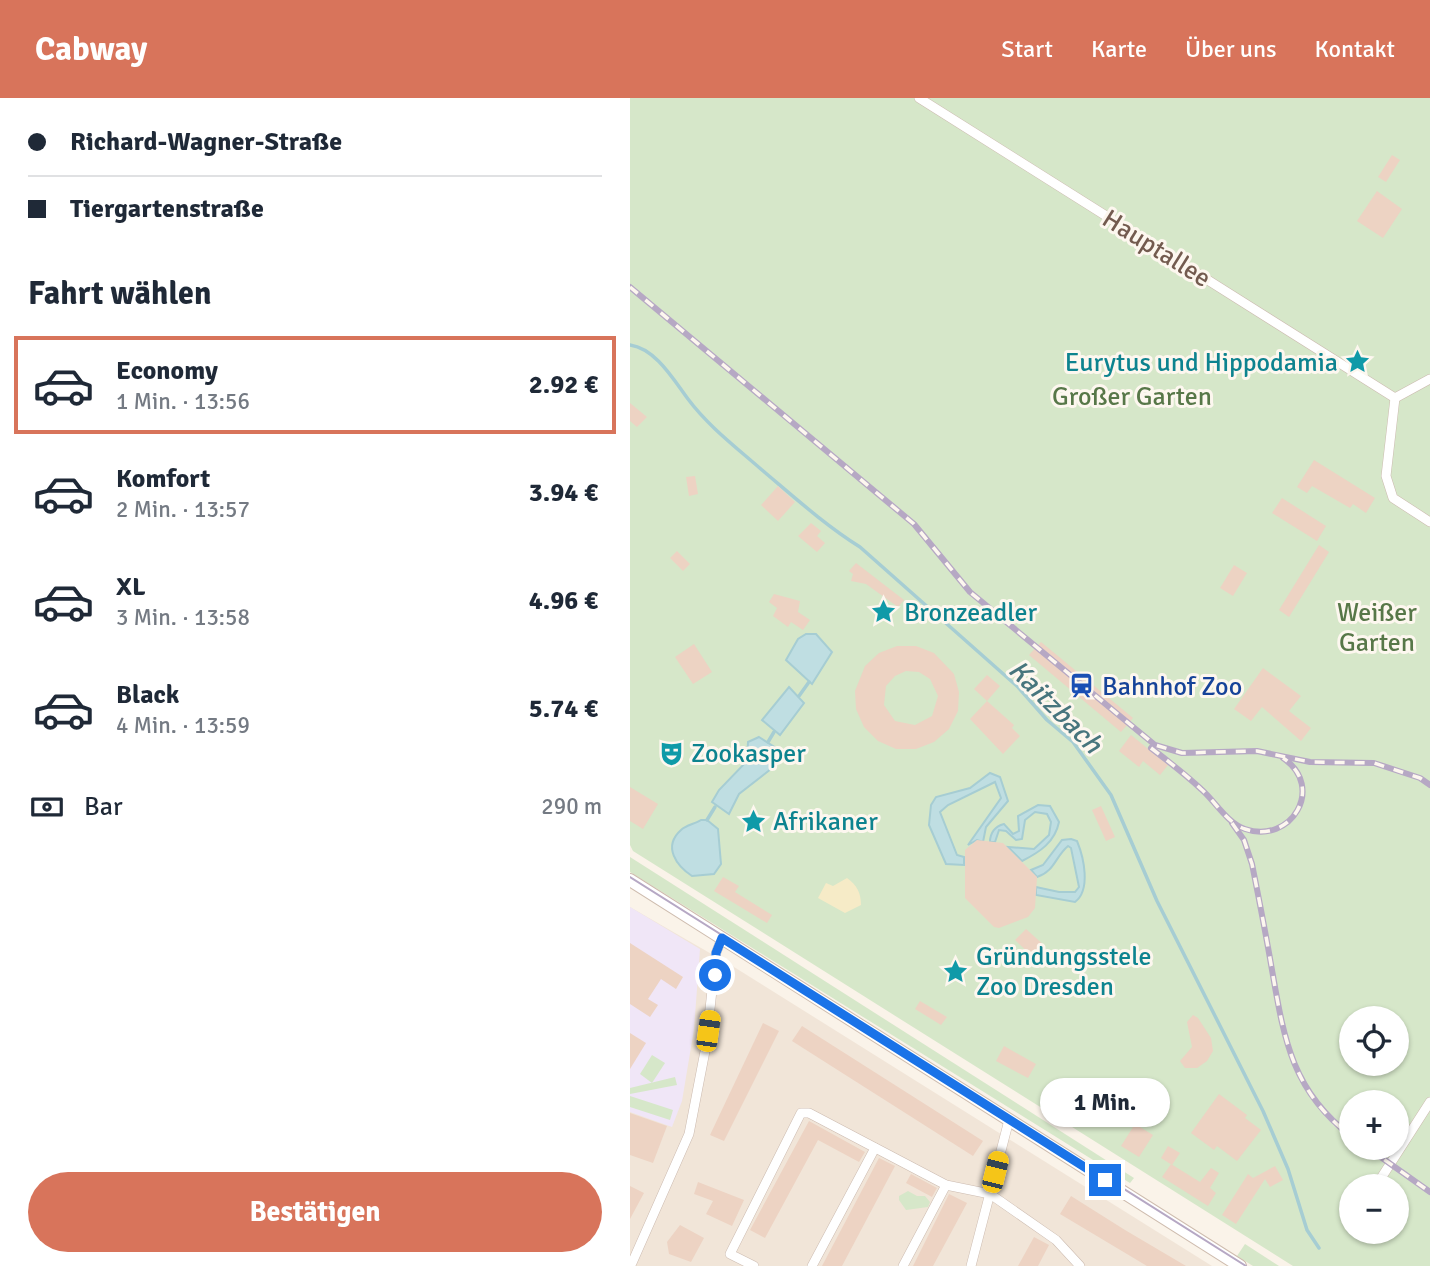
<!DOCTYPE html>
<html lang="de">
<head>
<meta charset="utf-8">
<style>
	:root { --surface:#fff; --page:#f2f2f3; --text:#1f2937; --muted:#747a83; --line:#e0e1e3; --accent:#d8745b }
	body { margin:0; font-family:Signika,sans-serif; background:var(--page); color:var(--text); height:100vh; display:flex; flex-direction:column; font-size:26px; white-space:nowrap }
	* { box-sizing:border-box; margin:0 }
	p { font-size:23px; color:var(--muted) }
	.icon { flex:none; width:38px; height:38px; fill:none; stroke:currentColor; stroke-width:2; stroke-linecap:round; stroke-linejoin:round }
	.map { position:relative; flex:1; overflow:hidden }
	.panel { display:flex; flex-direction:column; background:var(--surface); width:630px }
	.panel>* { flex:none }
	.hud { display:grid; align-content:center; height:154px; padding:0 28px; background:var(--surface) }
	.tools { position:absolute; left:709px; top:908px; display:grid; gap:14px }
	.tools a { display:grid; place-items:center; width:70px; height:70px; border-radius:50%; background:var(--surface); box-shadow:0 2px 5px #0004; font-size:35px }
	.end { position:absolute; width:32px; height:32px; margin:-16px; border:9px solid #1a73e8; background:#fff; box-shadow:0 0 0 4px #fff }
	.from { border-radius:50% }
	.bubble { position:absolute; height:49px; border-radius:24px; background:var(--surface); box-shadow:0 2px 5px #0004; font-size:23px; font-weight:700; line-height:49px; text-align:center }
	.car { position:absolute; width:21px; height:42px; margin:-21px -10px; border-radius:9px; box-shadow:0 0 5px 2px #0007; background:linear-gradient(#f5c518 24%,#345 0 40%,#f5c518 0 76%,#345 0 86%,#f5c518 0) }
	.hud b { display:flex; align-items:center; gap:24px; height:66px; font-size:26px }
	.hud b+b { border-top:2px solid var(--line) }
	.hud i { width:18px; height:18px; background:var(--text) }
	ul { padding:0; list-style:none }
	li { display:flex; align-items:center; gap:21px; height:98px; margin:0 14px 10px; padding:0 14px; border:4px solid transparent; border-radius:0px }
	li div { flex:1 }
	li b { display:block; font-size:26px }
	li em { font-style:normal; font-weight:700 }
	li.selected { border-color:var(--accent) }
	li>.icon { width:63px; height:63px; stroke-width:1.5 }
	h2 { padding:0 28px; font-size:32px; line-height:84px }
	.pay { display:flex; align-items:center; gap:18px; height:77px; padding:0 28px; font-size:26px }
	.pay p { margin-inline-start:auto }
	.primary-button { display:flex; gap:14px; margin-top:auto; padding:14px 28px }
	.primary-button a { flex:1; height:80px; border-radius:42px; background:var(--accent); color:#fff; font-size:28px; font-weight:700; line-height:80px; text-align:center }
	header { display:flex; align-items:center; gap:42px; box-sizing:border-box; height:98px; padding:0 35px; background:var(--accent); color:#fff }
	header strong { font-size:33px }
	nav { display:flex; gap:38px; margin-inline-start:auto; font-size:24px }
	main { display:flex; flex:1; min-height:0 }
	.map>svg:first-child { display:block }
</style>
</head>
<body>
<header>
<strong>Cabway</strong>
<nav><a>Start</a><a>Karte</a><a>Über uns</a><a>Kontakt</a></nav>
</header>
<main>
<section class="panel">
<div class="hud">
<b><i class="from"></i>Richard-Wagner-Straße</b>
<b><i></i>Tiergartenstraße</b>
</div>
<h2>Fahrt wählen</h2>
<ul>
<li class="selected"><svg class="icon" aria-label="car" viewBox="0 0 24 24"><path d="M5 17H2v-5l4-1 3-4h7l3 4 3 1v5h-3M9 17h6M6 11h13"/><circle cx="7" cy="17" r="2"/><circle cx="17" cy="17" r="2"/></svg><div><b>Economy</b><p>1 Min. · 13:56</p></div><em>2.92 €</em></li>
<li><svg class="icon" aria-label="car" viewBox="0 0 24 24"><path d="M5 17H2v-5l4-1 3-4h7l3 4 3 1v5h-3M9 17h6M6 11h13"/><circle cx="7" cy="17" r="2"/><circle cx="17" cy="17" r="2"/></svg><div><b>Komfort</b><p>2 Min. · 13:57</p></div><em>3.94 €</em></li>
<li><svg class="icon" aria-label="car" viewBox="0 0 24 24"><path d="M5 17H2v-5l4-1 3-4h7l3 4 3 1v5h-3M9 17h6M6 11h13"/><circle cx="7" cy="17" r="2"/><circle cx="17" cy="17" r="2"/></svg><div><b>XL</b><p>3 Min. · 13:58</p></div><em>4.96 €</em></li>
<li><svg class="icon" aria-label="car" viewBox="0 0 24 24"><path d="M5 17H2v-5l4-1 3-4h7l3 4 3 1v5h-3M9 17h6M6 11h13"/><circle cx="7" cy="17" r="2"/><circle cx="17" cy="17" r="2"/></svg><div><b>Black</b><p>4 Min. · 13:59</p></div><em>5.74 €</em></li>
</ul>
<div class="pay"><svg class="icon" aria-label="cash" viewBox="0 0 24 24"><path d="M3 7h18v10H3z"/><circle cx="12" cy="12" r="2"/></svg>Bar<p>290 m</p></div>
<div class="primary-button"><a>Bestätigen</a></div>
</section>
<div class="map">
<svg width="800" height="1168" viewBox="0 0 800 1168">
	<rect width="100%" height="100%" fill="#faf3e9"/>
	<polygon fill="#f1e5d8" points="0,809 104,869 582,1168 0,1168"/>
	<polygon fill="#f0e6f7" points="0,809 70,851 64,931 52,1003 42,1029 0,1014"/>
	<g fill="#d6e7c9" fill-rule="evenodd">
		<path d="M0 0H800V1168H663L3 753 0 747ZM721 920H766V966H721ZM721 1004H766V1050H721ZM721 1088H766V1134H721Z"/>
		<polygon points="0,759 504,1080 500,1085 0,774"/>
		<polygon points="22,957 35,965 22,985 10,976"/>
		<polygon points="45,979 47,987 0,996 0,990"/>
		<polygon points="0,998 43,1012 40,1022 0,1009"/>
		<polygon points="278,1093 287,1098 295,1098 300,1104 298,1109 276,1112 269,1102 269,1098"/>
		<polygon points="615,1146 649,1168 623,1168 607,1158"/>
	</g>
	<path fill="#f6ebc7" d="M217 780C227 787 231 795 231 807L215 815 188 800 196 785 203 788Z"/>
	<g fill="#bfdee2" stroke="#a6cdd3" stroke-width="2">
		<polygon points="176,536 186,536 202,554 182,586 156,562 168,541"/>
		<polygon points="159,589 174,605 150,637 132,622"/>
		<polygon points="129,639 146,650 141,671 109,696 99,716 82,704 89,692 117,663 118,644"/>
		<polygon points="360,675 370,679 378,703 356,729 353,744 347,742 338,747 371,700 365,684 318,707 310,714 327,757 334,759 334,767 316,766 299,727 301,707 306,699 340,690"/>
		<path d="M408 707 420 708 429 724C425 744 410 754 392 763L378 749 404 751 419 737 421 724 417 716 405 714 395 722 392 741 386 742 376 733 369 732 365 744H360C360 735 365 728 374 726L383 736 389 733 388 718Z"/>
		<path d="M71 722H77L88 731 91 766 84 776 62 778C47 768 32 749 51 732 56 727 65 726 71 722Z"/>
		<path d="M441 741 447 743C454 760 461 792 445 804L406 797V789L429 794H445L449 789 441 750 438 748C425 759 425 773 407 779L401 772 413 767 432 742Z"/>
	</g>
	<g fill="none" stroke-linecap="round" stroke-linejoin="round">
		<g stroke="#a6cdd3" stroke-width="3.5">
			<path d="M0 247C26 251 43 281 58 301 78 328 107 350 132 372 164 399 195 427 230 449L388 589 417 622 443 644 481 697 527 803 633 1013 658 1071 677 1132 689 1150"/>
			<polyline points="169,598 179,584"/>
			<polyline points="138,644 144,634"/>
			<polyline points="77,722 85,709"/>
		</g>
	</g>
	<g fill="#edd3c3" fill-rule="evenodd">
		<polygon points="762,57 770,62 756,84 748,79"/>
		<polygon points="747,93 772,111 753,140 727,123"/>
		<polygon points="0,305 17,319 7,329 0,323"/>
		<polygon points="684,362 745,400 736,415 723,406 720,410 682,388 677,395 667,389"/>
		<polygon points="65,378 68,396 59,398 56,379"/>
		<polygon points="148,388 165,404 148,423 131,407"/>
		<polygon points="652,400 696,428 687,443 642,415"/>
		<polygon points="181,425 191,433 187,438 195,445 187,454 168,438"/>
		<polygon points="689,447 699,454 659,519 649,512"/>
		<polygon points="47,453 60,466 53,473 40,460"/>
		<polygon points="226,465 274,502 268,509 236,486 221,483 223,476 219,473"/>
		<polygon points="604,467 617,475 603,498 590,490"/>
		<polygon points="144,496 170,503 168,514 180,522 173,532 161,524 158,529 143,518 147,510 139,504"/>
		<polygon points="411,544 503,620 491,634 399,557"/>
		<polygon points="64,546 82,574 63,586 45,559"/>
		<path d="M267 548H286L304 555 324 576 329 594 328 613 319 631 304 644 286 651H266L248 643 234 629 226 611 225 593 235 568 249 555ZM276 573 289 574 300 581 308 598 302 618 285 627 265 623 254 607 256 588 265 578Z"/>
		<polygon points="633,570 671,598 659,613 681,630 671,643 632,609 621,623 604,611"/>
		<polygon points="357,577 370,588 357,603 344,591"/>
		<polygon points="357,603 384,627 382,630 390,638 373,656 340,621"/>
		<polygon points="501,637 538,667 530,677 513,663 509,669 489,653"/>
		<polygon points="0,689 28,706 13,731 0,723"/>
		<polygon points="471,708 485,739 476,743 462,712"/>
		<polygon points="347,742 373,745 407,779 405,810 398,819 369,830 364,829 335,800 335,752"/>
		<polygon points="93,779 109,788 105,794 142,817 137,825 84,793"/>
		<polygon points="396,831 415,848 404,860 385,842"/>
		<polygon points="0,845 53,879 46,891 31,881 18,901 28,907 20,919 0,906"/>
		<polygon points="290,903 317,919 311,927 285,911"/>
		<polygon points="563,917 568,920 581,940 583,953 577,963 567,970 555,970 550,963 562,949 557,924"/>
		<polygon points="133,925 149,933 94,1043 80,1037"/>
		<polygon points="172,928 353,1043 343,1058 162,943"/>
		<polygon points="0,935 16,945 0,971"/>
		<polygon points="374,948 406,966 398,980 366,963"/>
		<polygon points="437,990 455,1001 449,1010 431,999"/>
		<polygon points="589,996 617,1017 615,1020 631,1032 607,1063 587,1048 584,1052 561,1035"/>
		<polygon points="0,1015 37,1028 23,1065 0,1057"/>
		<polygon points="179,1023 235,1054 229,1064 188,1042 135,1140 120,1132"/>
		<polygon points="505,1026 523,1037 509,1059 491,1048"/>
		<polygon points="538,1048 550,1055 542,1067 531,1060"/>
		<polygon points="249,1060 265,1068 212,1168 192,1168"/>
		<polygon points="541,1066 570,1084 581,1070 589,1075 580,1090 586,1095 578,1108 532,1079"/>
		<polygon points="645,1068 653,1082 640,1089 635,1081 606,1126 592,1117 618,1076 623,1080"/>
		<polygon points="281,1076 307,1090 302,1099 276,1085"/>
		<polygon points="68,1084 114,1102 102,1128 76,1116 83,1103 64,1096"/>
		<polygon points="0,1088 14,1095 0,1121"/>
		<polygon points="319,1096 337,1105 303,1168 283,1168"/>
		<polygon points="441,1098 495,1132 556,1168 517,1168 430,1116"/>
		<polygon points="50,1127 74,1140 61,1164 39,1156 37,1144"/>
		<polygon points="404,1139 419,1147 408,1168 388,1168"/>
	</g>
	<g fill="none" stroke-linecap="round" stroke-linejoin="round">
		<defs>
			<g id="street">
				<polyline points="289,0 765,300"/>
				<polyline points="765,300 756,378 763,400 800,424"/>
				<polyline points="765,300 800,281"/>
				<polyline points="746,1088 800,1004"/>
				<polyline points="2,1165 59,1036 76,948 86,855 92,840"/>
				<polyline points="124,1168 100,1156 171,1015 179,1015 316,1087 360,1096 426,1142 450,1168"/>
				<polyline points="182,1168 245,1050"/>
				<polyline points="273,1168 316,1087"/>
				<polyline points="341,1168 379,1022"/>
			</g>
			<polyline id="secondary" points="0,782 610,1168"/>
		</defs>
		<use href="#street" stroke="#ccbbb0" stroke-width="10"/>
		<use href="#secondary" stroke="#cebcae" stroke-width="14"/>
		<use href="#street" stroke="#fff" stroke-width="9"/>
		<use href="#secondary" stroke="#fff" stroke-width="12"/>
		<polyline stroke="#b6a8c4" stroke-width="2" points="0,779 616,1168"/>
		<defs>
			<g id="rail">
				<polyline points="0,189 284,426 340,494 525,647 552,655 627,653 680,664 744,665 790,680 800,687"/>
				<path d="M521 650C538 663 555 676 571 691 585 703 597 725 615 731 661 747 696 689 653 660"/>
				<path d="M602 725 614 742 622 766C629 801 636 837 642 872 654 941 662 993 721 1038"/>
				<polyline points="738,1050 800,1094"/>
			</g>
		</defs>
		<use href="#rail" stroke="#b6a8c4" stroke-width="6"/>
		<use href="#rail" stroke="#fdf7ef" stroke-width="3.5" stroke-dasharray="10" stroke-linecap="butt"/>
	</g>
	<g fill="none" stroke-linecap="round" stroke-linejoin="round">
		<polyline stroke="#1a73e8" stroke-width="9" points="85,877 86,855 92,840 475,1082"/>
	</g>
	<defs>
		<symbol id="sight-bare" viewBox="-9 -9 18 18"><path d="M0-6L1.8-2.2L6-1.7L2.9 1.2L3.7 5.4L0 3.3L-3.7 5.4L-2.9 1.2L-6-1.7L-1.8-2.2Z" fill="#0f9aa8" stroke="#fdf7ef" stroke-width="2.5" paint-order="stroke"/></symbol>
		<symbol id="station-bare" viewBox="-9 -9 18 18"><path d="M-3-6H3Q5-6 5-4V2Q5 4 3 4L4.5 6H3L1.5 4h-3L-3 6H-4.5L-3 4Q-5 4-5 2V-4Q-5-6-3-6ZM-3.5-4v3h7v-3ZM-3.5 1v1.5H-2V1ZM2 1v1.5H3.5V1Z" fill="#1a4fb4" stroke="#fdf7ef" stroke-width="2.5" paint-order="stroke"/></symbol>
		<symbol id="theatre-bare" viewBox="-9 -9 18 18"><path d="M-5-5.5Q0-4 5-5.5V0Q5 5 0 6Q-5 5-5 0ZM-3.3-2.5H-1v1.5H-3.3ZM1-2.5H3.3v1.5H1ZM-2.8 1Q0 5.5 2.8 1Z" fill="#0f9aa8" stroke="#fdf7ef" stroke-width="2.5" paint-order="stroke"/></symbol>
	</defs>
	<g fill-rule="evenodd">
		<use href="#sight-bare" x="710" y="246" width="35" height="35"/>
		<use href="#sight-bare" x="236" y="496" width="35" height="35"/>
		<use href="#station-bare" x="434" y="570" width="35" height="35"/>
		<use href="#theatre-bare" x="24" y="638" width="35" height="35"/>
		<use href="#sight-bare" x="106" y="706" width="35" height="35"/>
		<use href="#sight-bare" x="308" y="856" width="35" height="35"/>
	</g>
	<g text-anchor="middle" stroke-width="6" stroke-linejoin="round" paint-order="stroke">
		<g font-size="26" fill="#735b4f" stroke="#fdf7ef">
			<text transform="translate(527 150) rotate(32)" y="9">Hauptallee</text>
		</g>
		<g font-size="26" fill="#0d838f" stroke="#fdf7ef" text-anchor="start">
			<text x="708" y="273" text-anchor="end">Eurytus und Hippodamia</text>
			<text x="274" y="523">Bronzeadler</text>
			<text x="61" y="664">Zookasper</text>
			<text x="143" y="732">Afrikaner</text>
			<text x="346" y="867">Gründungsstele<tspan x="346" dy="30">Zoo Dresden</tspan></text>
		</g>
		<g font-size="26" fill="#577748" stroke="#fdf7ef">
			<text x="502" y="307">Großer Garten</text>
			<text x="747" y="523">Weißer<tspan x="747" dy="30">Garten</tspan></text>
		</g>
		<g font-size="26" fill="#164399" stroke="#fdf7ef" text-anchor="start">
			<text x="472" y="597">Bahnhof Zoo</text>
		</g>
		<g font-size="28" font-style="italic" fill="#47757d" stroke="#fdf7ef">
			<text transform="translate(426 608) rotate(45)" y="10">Kaitzbach</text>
		</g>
	</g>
</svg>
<div class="tools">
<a><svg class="icon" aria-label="locate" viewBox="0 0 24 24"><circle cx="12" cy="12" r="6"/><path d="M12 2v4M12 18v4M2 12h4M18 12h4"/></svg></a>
<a>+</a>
<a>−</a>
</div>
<i class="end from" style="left:85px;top:877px"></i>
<i class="end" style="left:475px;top:1082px"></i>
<div class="bubble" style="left:410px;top:980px;width:130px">1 Min.</div>
<i class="car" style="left:78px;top:933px;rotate:8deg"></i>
<i class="car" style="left:365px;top:1074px;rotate:14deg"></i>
</div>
</main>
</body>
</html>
